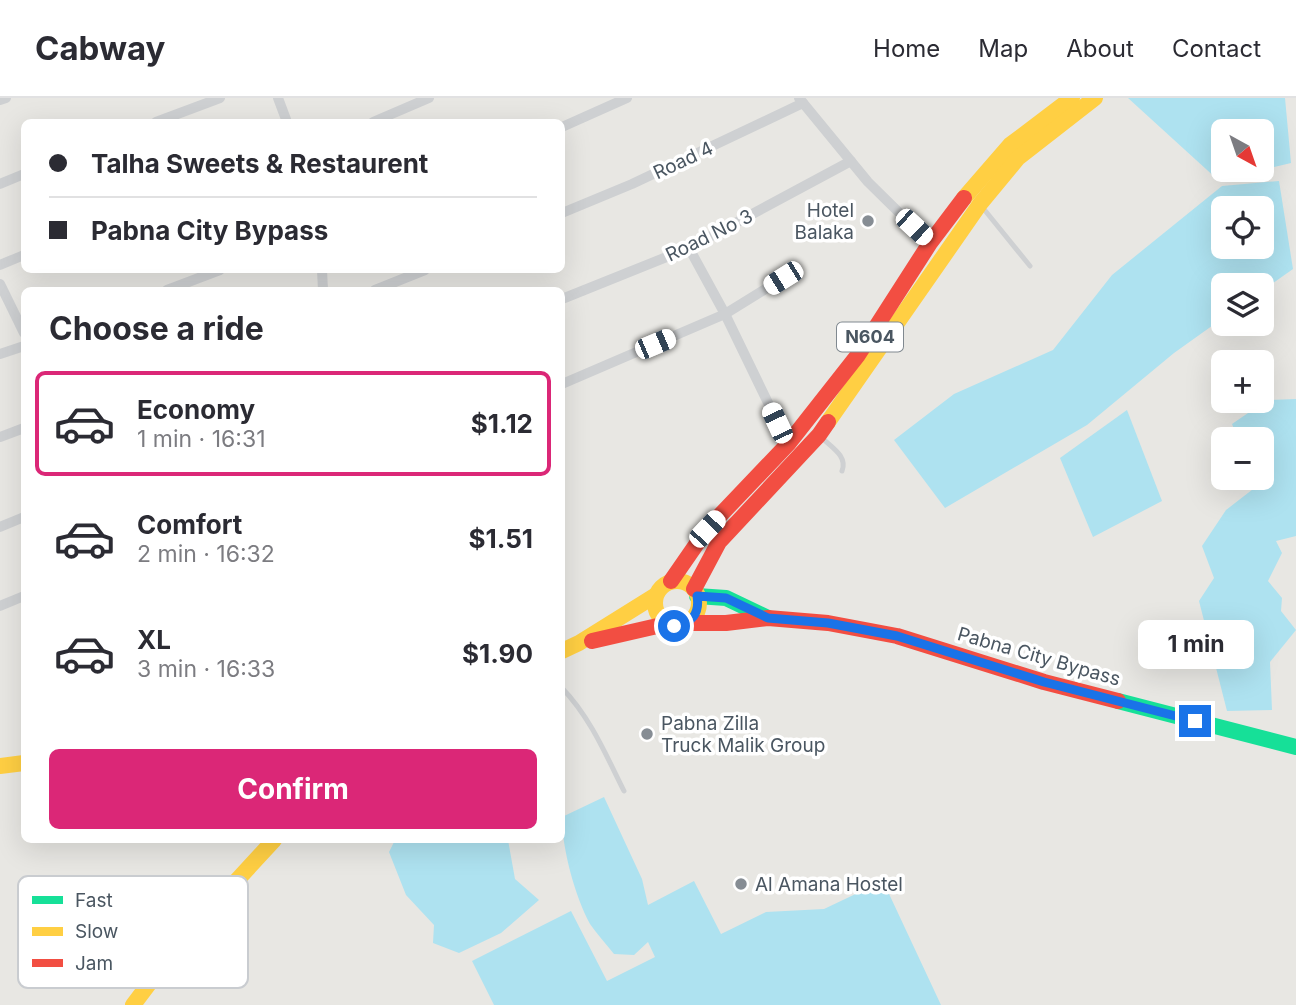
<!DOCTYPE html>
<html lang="en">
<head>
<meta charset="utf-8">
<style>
	:root { --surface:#fff; --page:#f2f2f3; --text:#2b2b33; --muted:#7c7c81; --line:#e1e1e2; --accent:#db2777 }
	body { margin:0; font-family:Inter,sans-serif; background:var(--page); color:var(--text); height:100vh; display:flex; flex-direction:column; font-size:26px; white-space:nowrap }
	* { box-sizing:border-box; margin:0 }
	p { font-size:23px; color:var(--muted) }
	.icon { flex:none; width:38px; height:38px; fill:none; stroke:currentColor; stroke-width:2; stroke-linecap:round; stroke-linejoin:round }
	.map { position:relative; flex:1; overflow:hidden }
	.details { position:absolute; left:21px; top:189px; width:544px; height:556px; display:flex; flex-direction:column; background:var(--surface); border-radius:10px; box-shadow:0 7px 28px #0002 }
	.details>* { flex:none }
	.banner { position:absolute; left:21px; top:21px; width:544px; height:154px; border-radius:10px; box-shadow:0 7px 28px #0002; display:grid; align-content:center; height:154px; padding:0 28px; background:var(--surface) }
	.needle { width:46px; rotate:140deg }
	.controls { position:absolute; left:1211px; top:21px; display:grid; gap:14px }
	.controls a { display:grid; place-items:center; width:63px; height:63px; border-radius:10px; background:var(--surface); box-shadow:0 7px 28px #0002; font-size:35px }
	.end { position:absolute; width:32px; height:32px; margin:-16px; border:9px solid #1a73e8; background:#fff; box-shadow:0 0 0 4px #fff }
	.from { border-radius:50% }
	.bubble { position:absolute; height:49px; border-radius:10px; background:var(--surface); box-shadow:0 7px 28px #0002; font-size:23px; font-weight:700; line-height:49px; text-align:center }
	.car { position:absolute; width:21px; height:42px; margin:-21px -10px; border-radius:9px; box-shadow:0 0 5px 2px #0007; background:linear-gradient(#fff 24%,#345 0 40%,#fff 0 76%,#345 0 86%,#fff 0) }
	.banner b { display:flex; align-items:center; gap:24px; height:66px; font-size:26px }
	.banner b+b { border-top:2px solid var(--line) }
	.banner i { width:18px; height:18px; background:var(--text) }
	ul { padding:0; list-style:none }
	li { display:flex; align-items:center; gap:21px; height:105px; margin:0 14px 10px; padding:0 14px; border:4px solid transparent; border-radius:10px }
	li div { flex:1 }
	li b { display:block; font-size:26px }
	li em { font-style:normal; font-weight:700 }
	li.current { border-color:var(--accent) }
	li>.icon { width:63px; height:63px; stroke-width:1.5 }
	h2 { padding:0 28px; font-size:32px; line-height:84px }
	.action { display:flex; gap:14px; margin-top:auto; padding:14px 28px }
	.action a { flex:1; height:80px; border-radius:10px; background:var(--accent); color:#fff; font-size:28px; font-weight:700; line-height:80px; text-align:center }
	header { display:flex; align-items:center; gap:42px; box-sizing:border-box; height:98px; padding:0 35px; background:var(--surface); border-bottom:2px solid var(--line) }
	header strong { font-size:33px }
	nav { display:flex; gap:38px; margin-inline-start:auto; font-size:24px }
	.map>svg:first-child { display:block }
</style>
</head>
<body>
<header>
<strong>Cabway</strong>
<nav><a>Home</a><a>Map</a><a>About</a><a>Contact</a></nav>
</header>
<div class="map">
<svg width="1296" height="907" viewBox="0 0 1296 907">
	<rect width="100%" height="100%" fill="#f4f4f4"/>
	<path fill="#e8e7e3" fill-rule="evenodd" d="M0 0H1296V907H0ZM24 24H562V172H24ZM1223 33H1262V72H1223ZM1223 110H1262V149H1223ZM1223 187H1262V226H1223ZM24 192H562V742H24ZM1223 264H1262V303H1223ZM1223 341H1262V380H1223Z"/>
	<g fill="#aee2f0" fill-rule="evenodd">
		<path d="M1128 0H1285L1291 65 1218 82ZM1223 33H1262V72H1223Z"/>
		<path d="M1279 83 1293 171 1262 193V187H1223V220L1174 255 1087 327 945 410 894 342 954 296 1053 252 1112 177 1222 88ZM1262 110V149H1223V110Z"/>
		<polygon points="1296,301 1296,438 1276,443 1282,455 1268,483 1282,500 1281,513 1296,532 1270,564 1272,612 1227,613 1199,503 1214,480 1202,448 1226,412 1257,388 1254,380 1262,380 1262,341 1238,341 1232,326 1267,302"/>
		<polygon points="1127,312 1162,403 1093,439 1060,360"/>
		<path d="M604 699 642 781 648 807 694 783 721 836 766 814 824 811 883 783 941 907H494L472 863 571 813 607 883 655 859 648 844 634 857 614 856C606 846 597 836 590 826 575 798 562 751 562 719Z"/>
		<polygon points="395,742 508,742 515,781 539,802 501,835 459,855 433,845 434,827 406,797 389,754"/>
	</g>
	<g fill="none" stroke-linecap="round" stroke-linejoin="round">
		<g stroke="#ced0d2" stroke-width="5">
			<polyline points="983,110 1030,168"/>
			<path d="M821 339C831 349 848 358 842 373"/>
			<path d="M562 590C590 619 606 657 624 693"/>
		</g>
		<g stroke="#ced0d2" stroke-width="10">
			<polyline points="278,0 287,24"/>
			<polyline points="799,0 868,84 930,145"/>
			<polyline points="0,2 6,0"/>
			<polyline points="156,24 220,0"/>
			<polyline points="373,24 429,0"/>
			<polyline points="562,29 627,0"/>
			<polyline points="0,86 24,76"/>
			<polyline points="562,115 632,86 803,5"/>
			<polyline points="689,150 725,216 788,346"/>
			<polyline points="0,167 24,157"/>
			<polyline points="322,172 323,192"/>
			<polyline points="0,186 24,235"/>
			<polyline points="167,192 220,172"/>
			<polyline points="375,192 425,172"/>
			<polyline points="562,201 689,150 851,63"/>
			<polyline points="0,256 24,248"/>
			<polyline points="562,286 725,216 783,180"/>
			<polyline points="0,339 24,330"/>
			<polyline points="0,429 24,419"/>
			<polyline points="0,508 24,498"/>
		</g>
		<g stroke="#16e098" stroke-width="16">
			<polyline points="697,498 726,500 768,520"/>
			<polyline points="1118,603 1296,649"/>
		</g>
		<g stroke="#ffcf43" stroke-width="16">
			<polyline points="964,100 1010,47 1072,0"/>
			<polyline points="828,324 980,106 1018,60 1095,0"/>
			<circle cx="677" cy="505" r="22"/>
			<polyline points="562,553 579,545 656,497"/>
			<polyline points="0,668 24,665"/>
			<polyline points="133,907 182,842 274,742"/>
		</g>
		<g stroke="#f24e42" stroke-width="16">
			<polyline points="671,483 707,431 788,346 858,257 930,145 964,100"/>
			<polyline points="694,491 719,444 819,337 828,324"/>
			<polyline points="688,525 726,525 768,520 828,525 897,538 1044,584 1118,603"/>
			<polyline points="592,543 666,526"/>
		</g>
	</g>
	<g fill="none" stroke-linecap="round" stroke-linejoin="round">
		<path stroke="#1a73e8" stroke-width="9" d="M674 528C692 526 700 515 697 498L726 500 768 520 828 525 897 538 1044 584 1195 623"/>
	</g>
	<g fill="#868d94" stroke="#fff" stroke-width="2.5">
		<circle cx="868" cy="123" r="7"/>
		<circle cx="647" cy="636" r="7"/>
		<circle cx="741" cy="786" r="7"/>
	</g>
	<g text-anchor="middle" stroke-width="7" stroke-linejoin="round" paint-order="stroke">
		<rect fill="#fff" stroke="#808990" stroke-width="2" x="837" y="224.5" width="66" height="29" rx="5"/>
		<g font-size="18" font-weight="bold" fill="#4a5661">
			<text x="870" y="245">N604</text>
		</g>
		<g font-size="19" fill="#4a5661" stroke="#fff">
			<text transform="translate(683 62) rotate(-25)" y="7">Road 4</text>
			<text transform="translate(709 137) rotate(-26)" y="7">Road No 3</text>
			<text transform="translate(1039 558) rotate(16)" y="7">Pabna City Bypass</text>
		</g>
		<g font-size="19" fill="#4a5661" stroke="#fff" text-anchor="start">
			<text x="854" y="119" text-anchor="end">Hotel<tspan x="854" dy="22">Balaka</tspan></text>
			<text x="661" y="632">Pabna Zilla<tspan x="661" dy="22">Truck Malik Group</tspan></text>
			<text x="755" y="793">Al Amana Hostel</text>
		</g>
	</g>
	<rect x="18" y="778" width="230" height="112" rx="10" fill="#fff" stroke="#c9ccd0" stroke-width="2"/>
	<rect x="32" y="798" width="31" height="8" fill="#16e098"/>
	<rect x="32" y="829" width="31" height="9" fill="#ffcf43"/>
	<rect x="32" y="861" width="31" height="8" fill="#f24e42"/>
	<g font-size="19" fill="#4a5661">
		<text x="75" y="809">Fast</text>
		<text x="75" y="840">Slow</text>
		<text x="75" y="872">Jam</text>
	</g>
</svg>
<div class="controls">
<a><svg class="needle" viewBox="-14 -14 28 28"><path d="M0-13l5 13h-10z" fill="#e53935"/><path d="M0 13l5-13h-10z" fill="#7c7c81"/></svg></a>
<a><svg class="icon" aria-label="locate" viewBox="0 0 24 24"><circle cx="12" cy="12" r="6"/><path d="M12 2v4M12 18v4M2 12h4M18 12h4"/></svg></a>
<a><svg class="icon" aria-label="layers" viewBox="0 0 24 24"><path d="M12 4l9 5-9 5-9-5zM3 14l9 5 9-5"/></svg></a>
<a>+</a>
<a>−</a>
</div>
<i class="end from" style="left:674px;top:528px"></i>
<i class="end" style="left:1195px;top:623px"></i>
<div class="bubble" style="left:1138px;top:522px;width:116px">1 min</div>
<i class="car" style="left:914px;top:129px;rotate:133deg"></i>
<i class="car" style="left:783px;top:180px;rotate:238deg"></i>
<i class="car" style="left:655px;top:246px;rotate:67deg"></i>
<i class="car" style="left:777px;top:325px;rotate:335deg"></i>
<i class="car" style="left:707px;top:431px;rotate:43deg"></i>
<div class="banner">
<b><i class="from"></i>Talha Sweets &amp; Restaurent</b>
<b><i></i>Pabna City Bypass</b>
</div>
<section class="details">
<h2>Choose a ride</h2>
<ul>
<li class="current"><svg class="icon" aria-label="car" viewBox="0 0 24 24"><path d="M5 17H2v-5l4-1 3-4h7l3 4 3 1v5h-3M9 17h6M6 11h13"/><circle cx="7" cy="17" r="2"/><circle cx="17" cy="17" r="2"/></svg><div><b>Economy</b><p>1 min · 16:31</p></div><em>$1.12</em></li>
<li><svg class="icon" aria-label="car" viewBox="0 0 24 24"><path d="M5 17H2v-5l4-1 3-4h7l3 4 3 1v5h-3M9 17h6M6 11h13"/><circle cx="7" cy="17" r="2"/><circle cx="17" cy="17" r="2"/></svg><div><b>Comfort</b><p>2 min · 16:32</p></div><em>$1.51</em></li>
<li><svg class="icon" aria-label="car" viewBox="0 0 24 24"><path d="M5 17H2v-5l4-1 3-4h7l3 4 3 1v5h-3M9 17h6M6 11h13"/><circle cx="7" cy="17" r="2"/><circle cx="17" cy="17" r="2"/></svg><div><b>XL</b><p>3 min · 16:33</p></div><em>$1.90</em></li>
</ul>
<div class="action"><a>Confirm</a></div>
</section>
</div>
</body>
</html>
